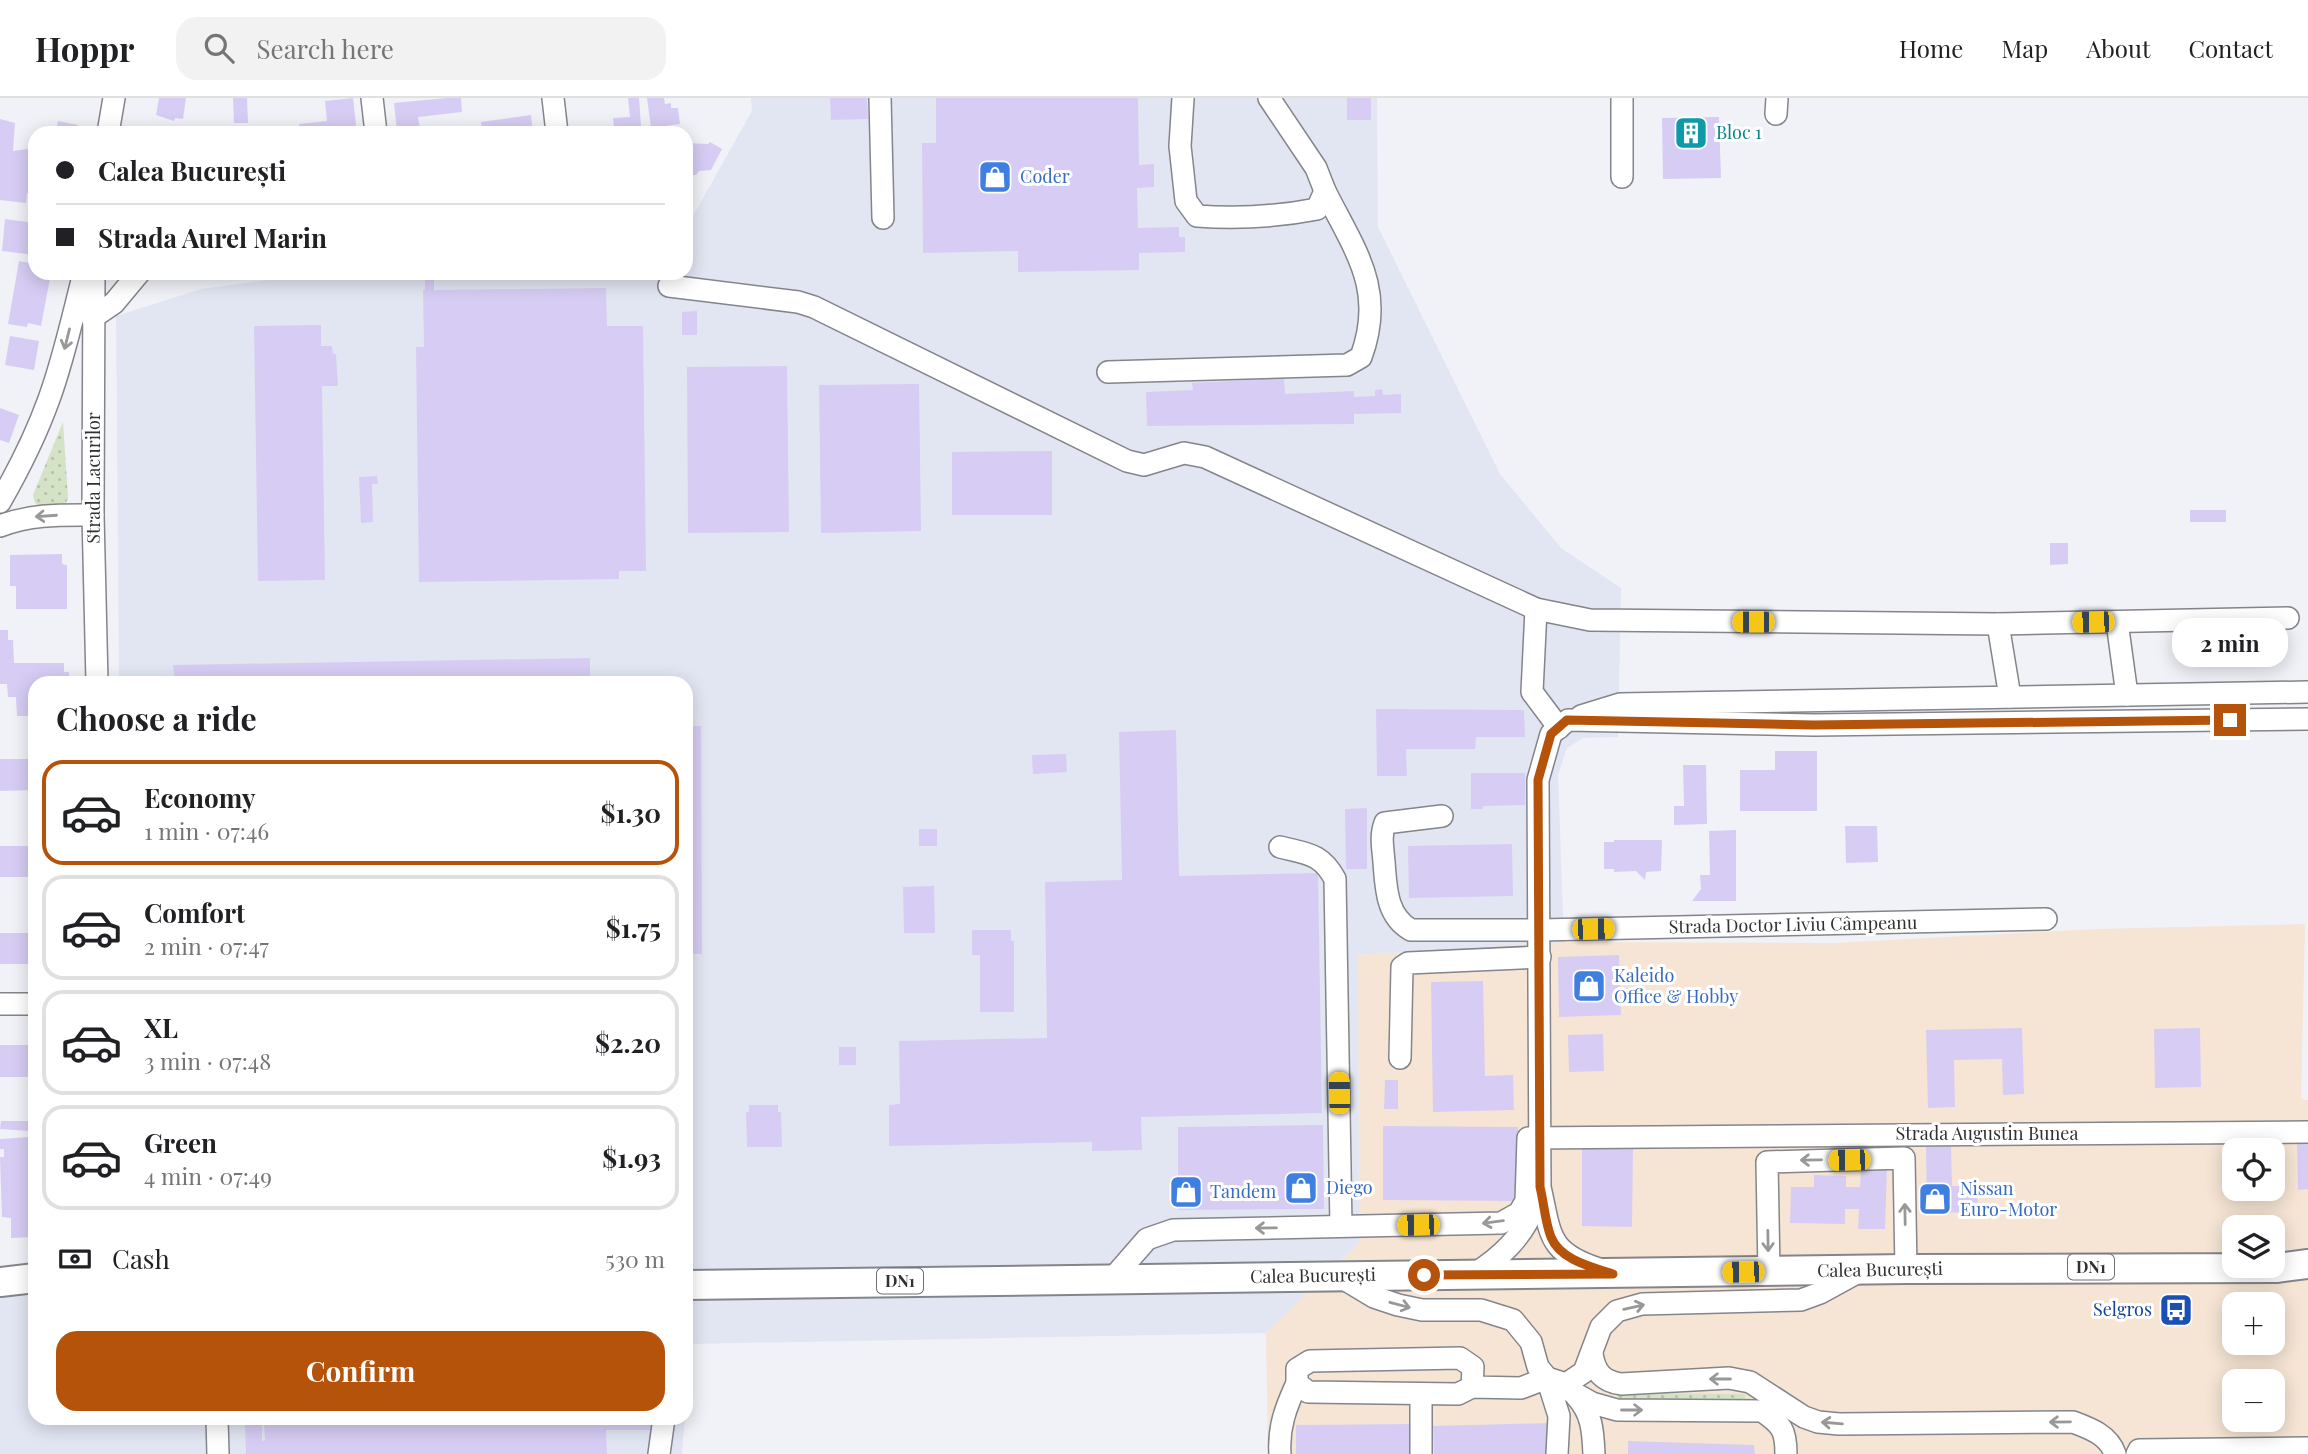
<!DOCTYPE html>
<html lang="en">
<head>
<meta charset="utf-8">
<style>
	:root { --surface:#fff; --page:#f2f2f2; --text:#202124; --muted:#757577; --line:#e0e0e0; --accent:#b45309 }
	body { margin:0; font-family:"Playfair Display",serif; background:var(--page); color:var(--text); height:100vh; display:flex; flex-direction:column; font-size:26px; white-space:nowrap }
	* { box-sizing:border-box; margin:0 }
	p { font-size:23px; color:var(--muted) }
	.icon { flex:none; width:38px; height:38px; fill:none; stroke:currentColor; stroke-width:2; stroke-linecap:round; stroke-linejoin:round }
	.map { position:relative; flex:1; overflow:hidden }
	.panel { position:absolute; left:28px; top:578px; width:665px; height:749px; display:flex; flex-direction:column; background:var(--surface); border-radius:21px; box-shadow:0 4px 18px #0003 }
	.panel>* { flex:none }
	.top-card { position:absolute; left:28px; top:28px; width:665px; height:154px; border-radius:21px; box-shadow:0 4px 18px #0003; display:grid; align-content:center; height:154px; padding:0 28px; background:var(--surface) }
	.fabs { position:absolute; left:2222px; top:1040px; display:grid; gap:14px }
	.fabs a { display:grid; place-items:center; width:63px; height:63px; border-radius:14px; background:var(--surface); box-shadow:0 4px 18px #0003; font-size:35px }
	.end { position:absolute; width:32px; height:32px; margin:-16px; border:9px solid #b45309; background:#fff; box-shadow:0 0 0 4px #fff }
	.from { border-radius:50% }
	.bubble { position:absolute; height:49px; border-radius:21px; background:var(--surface); box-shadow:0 4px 18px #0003; font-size:23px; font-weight:700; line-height:49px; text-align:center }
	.car { position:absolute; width:21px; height:42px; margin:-21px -10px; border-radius:9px; box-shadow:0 0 5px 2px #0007; background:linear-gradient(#f5c518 24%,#345 0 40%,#f5c518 0 76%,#345 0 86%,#f5c518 0) }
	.top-card b { display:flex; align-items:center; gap:24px; height:66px; font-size:26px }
	.top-card b+b { border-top:2px solid var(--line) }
	.top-card i { width:18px; height:18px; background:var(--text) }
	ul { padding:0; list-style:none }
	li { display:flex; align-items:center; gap:21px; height:105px; margin:0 14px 10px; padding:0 14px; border:4px solid var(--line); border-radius:21px }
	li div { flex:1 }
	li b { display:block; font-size:26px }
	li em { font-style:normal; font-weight:700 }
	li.on { border-color:var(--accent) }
	li>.icon { width:63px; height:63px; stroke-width:1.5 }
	h2 { padding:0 28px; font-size:32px; line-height:84px }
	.pay { display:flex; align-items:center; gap:18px; height:77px; padding:0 28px; font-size:26px }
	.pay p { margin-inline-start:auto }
	.action { display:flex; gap:14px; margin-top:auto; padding:14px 28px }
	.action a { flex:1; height:80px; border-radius:21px; background:var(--accent); color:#fff; font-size:28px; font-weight:700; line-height:80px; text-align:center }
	header { display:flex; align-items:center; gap:42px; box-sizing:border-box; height:98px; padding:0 35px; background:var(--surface); border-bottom:2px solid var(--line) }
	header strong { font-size:33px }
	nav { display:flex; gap:38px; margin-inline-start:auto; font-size:24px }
	.search { width:490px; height:63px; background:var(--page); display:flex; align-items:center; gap:18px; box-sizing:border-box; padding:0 24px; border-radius:21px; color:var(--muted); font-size:26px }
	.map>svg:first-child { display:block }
</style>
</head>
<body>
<header>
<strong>Hoppr</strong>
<div class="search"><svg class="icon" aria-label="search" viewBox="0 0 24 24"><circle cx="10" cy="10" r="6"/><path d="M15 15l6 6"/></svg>Search here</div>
<nav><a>Home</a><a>Map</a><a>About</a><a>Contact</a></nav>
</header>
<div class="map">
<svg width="2308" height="1356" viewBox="0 0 2308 1356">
	<defs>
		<pattern id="green-dots" width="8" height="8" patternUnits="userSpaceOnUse" patternTransform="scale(1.75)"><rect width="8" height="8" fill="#d4e2c6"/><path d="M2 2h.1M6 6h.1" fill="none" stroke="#b6c2ab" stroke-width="1.8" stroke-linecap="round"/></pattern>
	</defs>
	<rect width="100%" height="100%" fill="#f0f2f8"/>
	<path fill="#f6e5d4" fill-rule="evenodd" d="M2305 826 2301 1001 2308 1002V1356H1268L1266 1235 1359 1145 1358 857 1564 844 1834 845 2095 831ZM2235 1052H2273V1090H2235ZM2235 1129H2273V1167H2235ZM2235 1206H2273V1244H2235ZM2235 1283H2273V1321H2235Z"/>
	<g fill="#e2e6f3">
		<polygon points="751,0 1377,0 1378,129 1500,376 1561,450 1621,490 1618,639 1583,640 1567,650 1558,677 1564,844 1358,857 1359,1145 1266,1235 692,1246 686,1313 686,584 119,584 116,218 201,191 320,175 686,175 686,125 689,125 752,13"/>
		<polygon points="35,1168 35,1320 685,1320 682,1356 0,1356 0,1169"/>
	</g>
	<g fill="url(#green-dots)">
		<polygon points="63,324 68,400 65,408 41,409 35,405 33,397"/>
		<polygon points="1618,1295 1745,1296 1745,1304 1617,1304"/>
	</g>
	<g fill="#d7cdf4">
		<polygon points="159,0 186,0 183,21 175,20 174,23 156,17"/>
		<polygon points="233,0 247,0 248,25 234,25"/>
		<polygon points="353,0 357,35 300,35 299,26 327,23 325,3"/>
		<polygon points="447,0 461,0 462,14 418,19 420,31 397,33 394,5"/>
		<polygon points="628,0 639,0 641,28 614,31 613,20 630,19"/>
		<polygon points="647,0 664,0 665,6 671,5 671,10 678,10 680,26 651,30"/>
		<polygon points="830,0 867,0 868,21 831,22"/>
		<polygon points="936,0 1138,0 1139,67 1154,66 1154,89 1137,90 1138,130 1179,129 1179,139 1185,139 1185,154 1139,155 1139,172 1018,174 1018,153 923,155 922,45 936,45"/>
		<rect x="1347" y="0" width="24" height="22"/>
		<polygon points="531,17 533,35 482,35 481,24"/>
		<polygon points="1719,19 1721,80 1663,81 1662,20"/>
		<polygon points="0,21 15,25 13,53 35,50 35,83 32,96 27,95 26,105 0,102"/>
		<polygon points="58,23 78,27 77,35 56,35"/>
		<polygon points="710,44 722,51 711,72 699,73 696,77 686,77 686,45 708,46"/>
		<polygon points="5,121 35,125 35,157 2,153"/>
		<polygon points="19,163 35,166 35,175 51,175 41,228 28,225 27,229 8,226"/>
		<polygon points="425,180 434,180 434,192 606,190 607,228 643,228 646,473 619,473 619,481 419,484 416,249 424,249 423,192 425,192"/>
		<polygon points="697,213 697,237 682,237 682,214"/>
		<polygon points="321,227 321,248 332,248 333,256 336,256 338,288 322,288 325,482 258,483 254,228"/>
		<polygon points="10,238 39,243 34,272 5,267"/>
		<polygon points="787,268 789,434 688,435 687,269"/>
		<polygon points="1284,280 1285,296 1354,293 1354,299 1375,298 1375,292 1382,291 1383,297 1401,296 1401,315 1354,316 1354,326 1147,328 1146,294 1193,292 1192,285"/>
		<polygon points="919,286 921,433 821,435 819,287"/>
		<polygon points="0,310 19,317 9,345 0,342"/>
		<polygon points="1052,353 1052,417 952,417 952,354"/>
		<polygon points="377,378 378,386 372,386 373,424 361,425 359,379"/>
		<rect x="2190" y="412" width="36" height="12"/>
		<polygon points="2050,445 2068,445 2068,466 2050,467"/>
		<polygon points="62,456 62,466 67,467 67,511 16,511 16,488 10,488 10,457"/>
		<polygon points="0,532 8,532 8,542 13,542 14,565 64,565 64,574 69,574 69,584 35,584 35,618 17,618 16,599 8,599 7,586 0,586"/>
		<polygon points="590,560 590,584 175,584 173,567"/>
		<polygon points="1376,611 1524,612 1525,639 1476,639 1475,651 1406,651 1407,678 1377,678"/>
		<polygon points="686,628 701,628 702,856 686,856"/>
		<polygon points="1176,632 1179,778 1318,775 1322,1015 1141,1019 1142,1052 1092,1053 1092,1044 889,1048 889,1007 900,1006 899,943 1047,940 1045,784 1122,782 1119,634"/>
		<polygon points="1775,653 1817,653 1817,713 1740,713 1740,672 1775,672"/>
		<polygon points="1066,656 1067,674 1033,676 1032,657"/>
		<polygon points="0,661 35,661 35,692 0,693"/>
		<polygon points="1683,667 1706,667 1707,726 1674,727 1674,708 1684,708"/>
		<polygon points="1471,675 1525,675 1525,707 1483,708 1483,711 1471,711"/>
		<polygon points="1367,710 1367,771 1346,771 1345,711"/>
		<polygon points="1845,728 1877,728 1878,764 1846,765"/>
		<rect x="919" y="731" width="18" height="17"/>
		<polygon points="1736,732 1736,803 1692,803 1701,791 1700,777 1710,777 1709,733"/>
		<polygon points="1614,742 1662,742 1661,773 1646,774 1645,782 1636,773 1614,774 1614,771 1604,771 1604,744 1614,744"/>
		<polygon points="1512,746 1513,798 1409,800 1408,748"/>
		<rect x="0" y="748" width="35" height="31"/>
		<polygon points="934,788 935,835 904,835 903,789"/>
		<polygon points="972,832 1011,832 1011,843 1014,843 1014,914 980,914 980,857 972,857"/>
		<rect x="0" y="835" width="35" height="31"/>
		<polygon points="1619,857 1621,917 1559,919 1558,859"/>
		<polygon points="1483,883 1485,978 1513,977 1514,1012 1433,1014 1431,884"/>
		<polygon points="2022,930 2024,996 2003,997 2002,961 1954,962 1955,1009 1928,1010 1926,932"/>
		<polygon points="2200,930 2201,989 2155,990 2154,931"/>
		<polygon points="1603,936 1604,973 1569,974 1568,937"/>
		<rect x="0" y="947" width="35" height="32"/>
		<rect x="839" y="949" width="17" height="18"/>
		<polygon points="1385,982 1398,982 1398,1011 1384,1011"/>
		<polygon points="749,1007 778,1007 778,1014 781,1014 782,1049 747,1049 746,1014 749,1014"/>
		<polygon points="1,1023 35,1023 35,1139 11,1140 11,1120 2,1119 0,1059 4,1059 4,1051 0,1051 0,1041 29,1039 29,1033 0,1031"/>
		<polygon points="1323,1027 1324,1111 1178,1112 1178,1029"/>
		<polygon points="1383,1028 1518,1029 1517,1103 1383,1102"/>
		<polygon points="2297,1042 2308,1042 2308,1091 2298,1092"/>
		<polygon points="1582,1047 1633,1047 1632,1129 1582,1128"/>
		<polygon points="1951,1048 1952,1088 1977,1088 1978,1114 1927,1115 1926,1049"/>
		<polygon points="1861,1070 1887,1071 1885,1131 1858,1131 1859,1111 1845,1111 1845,1126 1790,1125 1791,1089 1814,1089 1814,1077 1846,1078 1846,1089 1860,1089"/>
		<polygon points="387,1320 659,1320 659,1332 606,1332 607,1356 246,1356 245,1326 262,1325 262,1343 265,1342 264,1326 387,1325"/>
		<polygon points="1549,1325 1550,1356 1434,1356 1433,1328"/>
		<polygon points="1415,1326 1415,1356 1296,1356 1296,1327"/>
		<polygon points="1628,1343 1754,1347 1755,1356 1628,1356"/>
	</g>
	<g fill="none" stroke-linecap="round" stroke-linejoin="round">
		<defs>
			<g id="minor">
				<polyline points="372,0 376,35"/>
				<polyline points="553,0 557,35"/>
				<polyline points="880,0 883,120"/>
				<path d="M1183 0 1180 48 1186 103 1197 118C1239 121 1276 119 1317 111L1325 93 1316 70 1269 0"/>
				<polyline points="1776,16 1777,0"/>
				<polyline points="108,35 114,0"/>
				<polyline points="1622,79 1622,0"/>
				<polyline points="94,175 93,417 97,584"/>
				<polyline points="669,188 798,204 814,209 1127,363 1144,367 1184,355 1205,359 1536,511 1590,522 1998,526 2288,520"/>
				<polyline points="92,220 114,205 139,175"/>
				<path d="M1108 274 1347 267 1361 259C1386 191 1355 153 1325 93"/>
				<path d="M0 404C19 371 36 337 49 301 64 260 73 217 84 175"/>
				<path d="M0 428C31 416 61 417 93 417"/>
				<polyline points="1536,511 1532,594 1559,630"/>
				<polyline points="2117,524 2127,597"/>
				<polyline points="1998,526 2010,599"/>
				<polyline points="1581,618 1620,606 2308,594"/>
				<path d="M1442 718 1385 725C1380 738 1383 750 1384 764 1386 789 1386 818 1411 832H1540L2046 821"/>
				<path d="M1280 749C1307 756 1321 755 1335 781L1341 1128"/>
				<polyline points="0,906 35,906"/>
				<polyline points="1400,960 1402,869 1408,865 1540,859"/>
				<path d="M1599 1171C1547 1154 1551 1137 1540 1089L1538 682 1551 636 1568 622 1814 627 2308 621"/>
				<polyline points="1769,1174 1767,1064 1904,1060 1906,1171"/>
				<path d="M1474 1176C1499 1161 1525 1137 1534 1108"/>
				<path d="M1339 1178 1374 1199 1398 1207 1422 1212H1481L1513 1222 1531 1244 1538 1269 1547 1280 1592 1305 1617 1312 1762 1313C1782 1327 1786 1332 1786 1356"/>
				<polyline points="1113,1180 1147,1141 1173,1132 1501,1125 1519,1115 1526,1103 1528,1040 2308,1034"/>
				<path d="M1592 1256C1595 1274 1602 1283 1621 1286L1729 1280 1750 1284 1804 1319 1818 1324 1839 1326 2073 1324C2089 1330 2109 1337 2115 1356"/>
				<polyline points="1547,1280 1559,1318 1557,1356"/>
				<polyline points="1472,1289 1473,1269 1460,1260 1310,1263 1297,1271 1297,1285 1308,1294 1458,1296 1472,1289 1521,1290 1547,1280 1566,1286 1584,1274 1601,1229 1617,1213 1642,1206 1801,1202 1820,1195 1862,1172"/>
				<path d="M1576 1298C1592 1315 1593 1333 1594 1356"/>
				<polyline points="217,1320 218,1356"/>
				<polyline points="659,1356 664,1320"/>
				<path d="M1280 1356C1278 1329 1286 1309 1297 1285"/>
				<polyline points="1421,1356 1421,1297"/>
				<polyline points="2137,1356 2139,1352 2308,1350"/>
			</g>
			<g id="major">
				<polyline points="0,1184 35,1180"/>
				<polyline points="686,1187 1906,1171 2276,1170 2308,1166"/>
			</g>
		</defs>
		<use href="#minor" stroke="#83858a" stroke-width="24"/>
		<use href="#major" stroke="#83858a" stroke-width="32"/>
		<use href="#minor" stroke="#fff" stroke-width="21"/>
		<use href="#major" stroke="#fff" stroke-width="28"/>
	</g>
	<defs><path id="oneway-shaft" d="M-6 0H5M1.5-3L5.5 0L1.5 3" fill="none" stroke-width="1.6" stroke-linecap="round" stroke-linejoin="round" transform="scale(1.75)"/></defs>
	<g stroke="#989899">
		<use href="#oneway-shaft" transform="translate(67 241) rotate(104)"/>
		<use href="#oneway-shaft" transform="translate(46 418) rotate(176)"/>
		<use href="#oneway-shaft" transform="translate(1811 1062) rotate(179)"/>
		<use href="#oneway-shaft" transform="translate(1905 1116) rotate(-91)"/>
		<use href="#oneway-shaft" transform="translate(1493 1124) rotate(173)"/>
		<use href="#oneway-shaft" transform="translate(1266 1130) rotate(179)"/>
		<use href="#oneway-shaft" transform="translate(1768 1143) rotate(89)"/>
		<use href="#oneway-shaft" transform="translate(1400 1207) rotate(15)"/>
		<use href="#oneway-shaft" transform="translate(1634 1209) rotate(-13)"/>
		<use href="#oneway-shaft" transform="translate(1720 1281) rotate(180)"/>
		<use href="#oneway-shaft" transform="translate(1632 1312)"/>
		<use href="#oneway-shaft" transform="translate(2060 1324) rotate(179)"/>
		<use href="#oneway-shaft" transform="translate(1832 1325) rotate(-175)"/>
	</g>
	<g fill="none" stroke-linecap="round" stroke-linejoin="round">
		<path stroke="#b45309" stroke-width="9" d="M1424 1177 1613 1176C1592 1169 1560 1162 1551 1139 1545 1124 1544 1105 1540 1089L1538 682 1551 636 1567 622 1814 627 2230 622"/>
	</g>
	<defs>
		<symbol id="building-square" viewBox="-11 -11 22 22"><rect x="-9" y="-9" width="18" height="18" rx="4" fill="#0f9aa8" stroke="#fff"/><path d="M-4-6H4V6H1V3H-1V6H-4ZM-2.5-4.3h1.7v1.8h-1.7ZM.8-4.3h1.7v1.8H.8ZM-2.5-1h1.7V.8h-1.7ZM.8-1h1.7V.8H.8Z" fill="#fff"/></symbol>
		<symbol id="shop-square" viewBox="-11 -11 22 22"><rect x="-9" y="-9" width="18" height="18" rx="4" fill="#3f7fe0" stroke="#fff"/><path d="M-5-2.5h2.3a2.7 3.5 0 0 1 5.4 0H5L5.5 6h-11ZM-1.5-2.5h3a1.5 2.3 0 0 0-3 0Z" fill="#fff"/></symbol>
		<symbol id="bus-square" viewBox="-11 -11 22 22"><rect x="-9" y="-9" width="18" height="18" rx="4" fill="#1a4fb4" stroke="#fff"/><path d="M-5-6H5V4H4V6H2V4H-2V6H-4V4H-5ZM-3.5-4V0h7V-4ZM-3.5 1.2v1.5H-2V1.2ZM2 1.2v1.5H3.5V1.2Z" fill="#fff"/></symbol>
	</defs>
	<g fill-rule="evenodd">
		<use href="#building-square" x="1672" y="16" width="38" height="38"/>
		<use href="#shop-square" x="976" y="60" width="38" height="38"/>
		<use href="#shop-square" x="1570" y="869" width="38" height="38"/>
		<use href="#shop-square" x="1282" y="1071" width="38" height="38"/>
		<use href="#shop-square" x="1167" y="1075" width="38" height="38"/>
		<use href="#shop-square" x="1916" y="1082" width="38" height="38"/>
		<use href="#bus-square" x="2157" y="1193" width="38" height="38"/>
	</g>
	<g text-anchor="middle" stroke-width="6" stroke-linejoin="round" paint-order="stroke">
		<g fill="#fff" stroke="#6e6f70" stroke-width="2">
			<rect x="2068" y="1156.5" width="46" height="25" rx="5"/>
			<rect x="877" y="1170.5" width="46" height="25" rx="5"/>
		</g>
		<g font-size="16" font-weight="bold" fill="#303133">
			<text x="2091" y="1175">DN1</text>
			<text x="900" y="1189">DN1</text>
		</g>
		<g font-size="18" fill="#0d838f" stroke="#fff" text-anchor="start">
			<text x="1716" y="41">Bloc 1</text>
		</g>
		<g font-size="18" fill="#366cbe" stroke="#fff" text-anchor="start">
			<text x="1020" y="85">Coder</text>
			<text x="1614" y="884">Kaleido<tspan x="1614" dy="21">Office &amp; Hobby</tspan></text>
			<text x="1326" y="1096">Diego</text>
			<text x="1960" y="1097">Nissan<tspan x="1960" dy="21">Euro-Motor</tspan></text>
			<text x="1210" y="1100">Tandem</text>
		</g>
		<g font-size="18" fill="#303133" stroke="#fff">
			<text transform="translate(94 380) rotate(-90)" y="6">Strada Lacurilor</text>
			<text transform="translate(1793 827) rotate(-1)" y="6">Strada Doctor Liviu Câmpeanu</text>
			<text x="1987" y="1042">Strada Augustin Bunea</text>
			<text transform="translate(1880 1172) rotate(-1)" y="6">Calea București</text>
			<text transform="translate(1313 1178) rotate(-1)" y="6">Calea București</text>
		</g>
		<g font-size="18" fill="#164399" stroke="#fff" text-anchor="end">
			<text x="2152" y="1218">Selgros</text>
		</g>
	</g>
</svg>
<div class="fabs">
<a><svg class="icon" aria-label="locate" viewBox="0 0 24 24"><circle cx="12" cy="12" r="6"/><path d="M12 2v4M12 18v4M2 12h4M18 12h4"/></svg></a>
<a><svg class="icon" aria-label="layers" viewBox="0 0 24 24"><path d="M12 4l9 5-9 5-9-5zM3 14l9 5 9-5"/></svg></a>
<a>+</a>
<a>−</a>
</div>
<i class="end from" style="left:1424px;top:1177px"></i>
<i class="end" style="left:2230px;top:622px"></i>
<div class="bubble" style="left:2172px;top:520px;width:116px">2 min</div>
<i class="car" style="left:1753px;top:524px;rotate:270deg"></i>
<i class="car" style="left:2093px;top:524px;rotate:269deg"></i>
<i class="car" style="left:1593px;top:831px;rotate:89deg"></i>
<i class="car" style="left:1339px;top:995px;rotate:359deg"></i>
<i class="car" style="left:1849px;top:1062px;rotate:269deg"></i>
<i class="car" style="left:1418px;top:1127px;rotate:269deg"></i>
<i class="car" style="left:1743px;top:1174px;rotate:269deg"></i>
<div class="top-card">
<b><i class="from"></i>Calea București</b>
<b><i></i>Strada Aurel Marin</b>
</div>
<section class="panel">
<h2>Choose a ride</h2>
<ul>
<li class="on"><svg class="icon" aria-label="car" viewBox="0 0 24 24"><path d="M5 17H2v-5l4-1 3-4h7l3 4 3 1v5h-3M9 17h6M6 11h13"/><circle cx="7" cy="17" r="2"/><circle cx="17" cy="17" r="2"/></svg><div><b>Economy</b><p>1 min · 07:46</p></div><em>$1.30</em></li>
<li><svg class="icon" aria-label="car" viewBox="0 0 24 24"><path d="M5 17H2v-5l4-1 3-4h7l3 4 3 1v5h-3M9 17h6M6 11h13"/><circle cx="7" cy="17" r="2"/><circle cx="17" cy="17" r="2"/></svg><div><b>Comfort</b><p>2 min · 07:47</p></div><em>$1.75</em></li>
<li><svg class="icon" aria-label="car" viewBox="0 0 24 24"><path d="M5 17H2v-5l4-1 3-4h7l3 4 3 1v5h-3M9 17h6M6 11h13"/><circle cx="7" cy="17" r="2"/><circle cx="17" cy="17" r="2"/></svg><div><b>XL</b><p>3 min · 07:48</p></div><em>$2.20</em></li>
<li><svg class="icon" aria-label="car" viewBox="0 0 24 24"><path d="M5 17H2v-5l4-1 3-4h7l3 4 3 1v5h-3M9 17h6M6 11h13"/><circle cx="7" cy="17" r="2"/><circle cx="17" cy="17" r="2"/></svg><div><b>Green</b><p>4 min · 07:49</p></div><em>$1.93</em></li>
</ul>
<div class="pay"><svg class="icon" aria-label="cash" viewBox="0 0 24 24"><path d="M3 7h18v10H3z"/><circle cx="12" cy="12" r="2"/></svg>Cash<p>530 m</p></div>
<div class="action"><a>Confirm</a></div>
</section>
</div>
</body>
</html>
